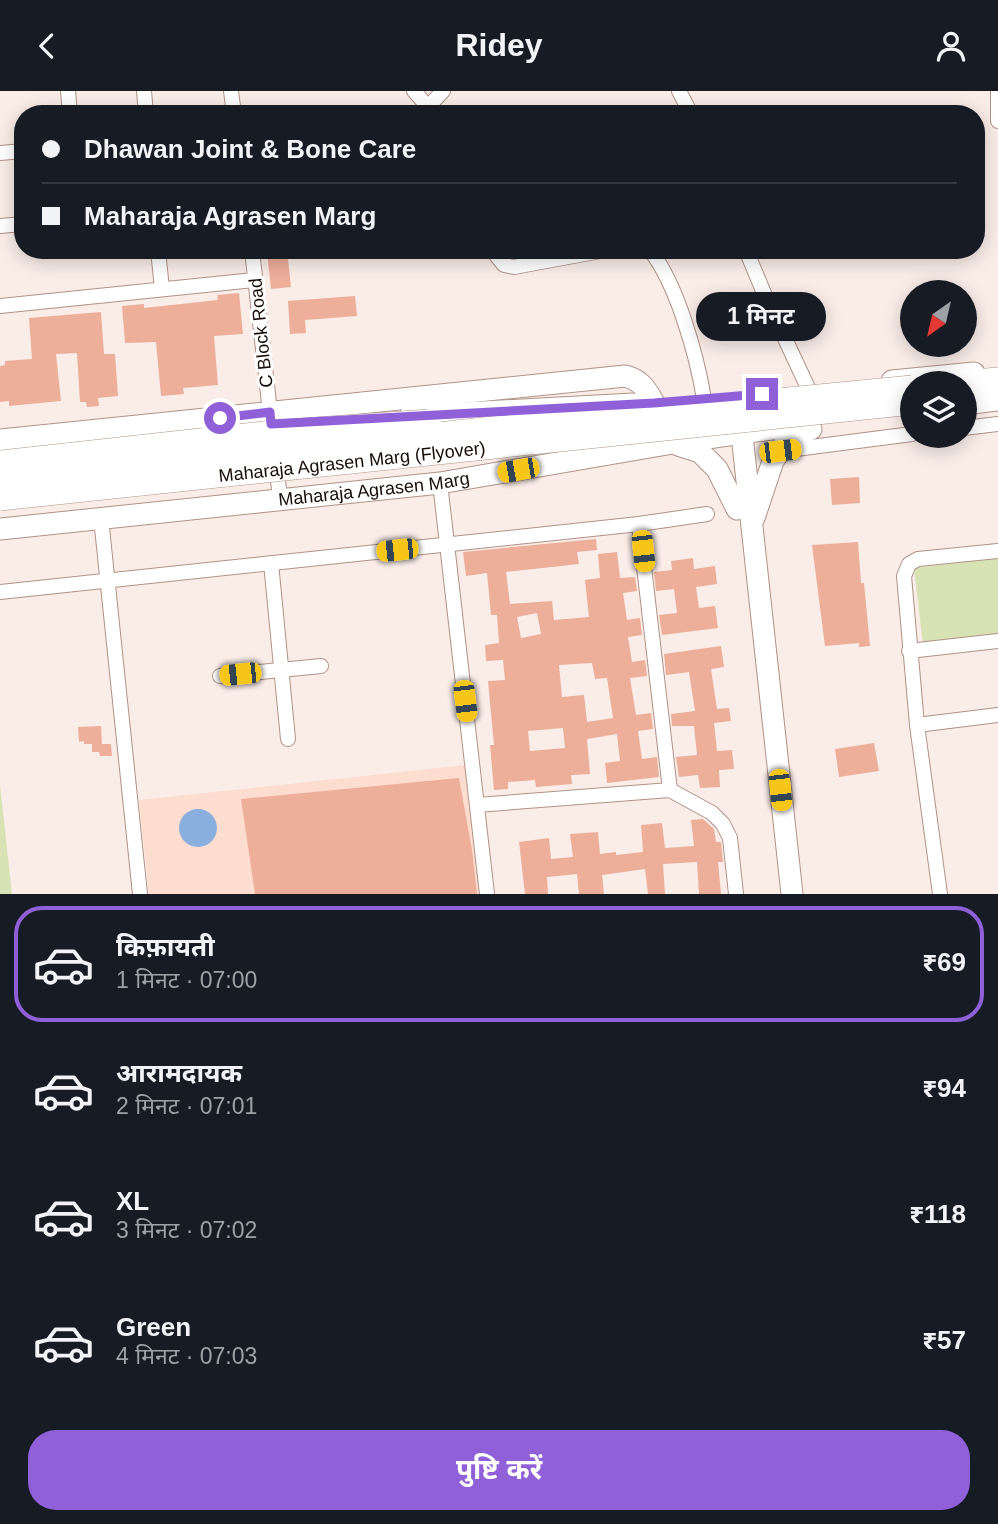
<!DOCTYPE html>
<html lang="hi">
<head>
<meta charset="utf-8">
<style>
	:root { --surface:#171b24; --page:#242831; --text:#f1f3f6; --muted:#9ea1a6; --line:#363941; --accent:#9060d9 }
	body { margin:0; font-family:Arial,"Noto Sans Devanagari",sans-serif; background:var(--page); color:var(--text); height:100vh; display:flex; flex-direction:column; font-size:26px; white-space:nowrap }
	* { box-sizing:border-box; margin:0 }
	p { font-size:23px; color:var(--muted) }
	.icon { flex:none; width:38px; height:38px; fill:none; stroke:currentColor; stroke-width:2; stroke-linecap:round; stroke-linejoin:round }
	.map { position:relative; height:803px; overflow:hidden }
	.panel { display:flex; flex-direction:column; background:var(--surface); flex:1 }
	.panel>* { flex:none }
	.guide { position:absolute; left:14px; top:14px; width:971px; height:154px; border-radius:28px; box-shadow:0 4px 18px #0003; display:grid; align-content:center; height:154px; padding:0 28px; background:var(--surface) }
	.needle { width:46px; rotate:214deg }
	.controls { position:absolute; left:900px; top:189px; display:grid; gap:14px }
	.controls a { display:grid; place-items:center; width:77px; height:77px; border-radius:50%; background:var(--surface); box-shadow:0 4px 18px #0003; font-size:35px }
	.end { position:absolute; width:32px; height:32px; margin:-16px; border:9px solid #9060d9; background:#fff; box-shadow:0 0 0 4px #fff }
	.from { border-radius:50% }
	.bubble { position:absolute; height:49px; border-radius:24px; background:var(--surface); box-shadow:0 4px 18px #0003; font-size:23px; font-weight:700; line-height:49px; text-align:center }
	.car { position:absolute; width:21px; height:42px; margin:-21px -10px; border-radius:9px; box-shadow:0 0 5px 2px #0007; background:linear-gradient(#f5c518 24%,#345 0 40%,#f5c518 0 76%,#345 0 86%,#f5c518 0) }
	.guide b { display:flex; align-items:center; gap:24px; height:66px; font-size:26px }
	.guide b+b { border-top:2px solid var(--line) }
	.guide i { width:18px; height:18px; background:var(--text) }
	ul { padding:12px 0 0; list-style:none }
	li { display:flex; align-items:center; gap:21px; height:116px; margin:0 14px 10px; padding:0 14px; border:4px solid transparent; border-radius:28px }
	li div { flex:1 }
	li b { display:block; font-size:26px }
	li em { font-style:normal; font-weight:700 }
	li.active { border-color:var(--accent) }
	li>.icon { width:63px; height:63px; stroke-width:1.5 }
	.primary-button { display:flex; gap:14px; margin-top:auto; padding:14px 28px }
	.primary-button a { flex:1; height:80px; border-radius:28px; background:var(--accent); color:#fff; font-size:28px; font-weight:700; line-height:80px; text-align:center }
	header { display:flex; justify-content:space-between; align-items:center; height:91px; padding:0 28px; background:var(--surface); font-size:32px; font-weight:700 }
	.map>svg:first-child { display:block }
</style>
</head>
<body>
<header><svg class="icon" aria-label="back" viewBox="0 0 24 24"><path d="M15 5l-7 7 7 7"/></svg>Ridey<svg class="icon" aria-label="person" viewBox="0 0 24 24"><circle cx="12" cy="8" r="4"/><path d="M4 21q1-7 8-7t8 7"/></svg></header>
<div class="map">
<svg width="998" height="803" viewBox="0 0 998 803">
	<rect width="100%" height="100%" fill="#faede8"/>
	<polygon fill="#fdddd0" points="466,674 481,803 149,803 139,709"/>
	<g fill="#d8e3b5">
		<polygon points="998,467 998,546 923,554 914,477"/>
		<polygon points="0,694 12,803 0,803"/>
	</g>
	<circle fill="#8aafde" cx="198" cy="737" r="19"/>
	<g fill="#edae9a" fill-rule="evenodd">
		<polygon points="287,159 291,196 271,198 267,161"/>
		<polygon points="239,202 243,243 214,245 218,294 183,297 184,303 161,305 156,251 125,252 122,215 144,213 144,217 218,209 217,204"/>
		<polygon points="355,205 357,225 305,229 306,242 290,243 288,210"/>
		<polygon points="101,221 104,263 115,263 118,305 98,307 99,315 87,316 86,311 80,311 77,262 56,263 61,310 9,315 9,310 0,311 0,275 5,274 5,270 32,268 29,227"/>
		<polygon points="859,386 860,412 832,414 830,388"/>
		<path d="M596 448 597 459 577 461 579 473 506 481 510 513 552 510 554 529 589 526 585 489 600 487 598 463 617 461 620 487 635 486 637 500 623 502 627 529 640 527 642 544 628 546 632 571 645 569 647 585 630 587 636 624 651 622 653 638 638 640 642 668 657 666 659 686 607 692 605 672 620 670 617 643 587 648 590 683 571 684 572 693 536 696 535 689 508 691V698L494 699 490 654H494L488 590 505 589 503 569 486 570 485 554 499 552 497 524H491L487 482 466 485 463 461ZM537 522 541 543 521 547 517 526ZM592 572 595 588 607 587 613 627 587 631 584 604 562 606 559 574ZM563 637 565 657 530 660 528 640Z"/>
		<polygon points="858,451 861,492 864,492 870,555 859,556 859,552 825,555 812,454"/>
		<polygon points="693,467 694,478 715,475 717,493 696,496 699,517 715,515 718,537 662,544 659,524 677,522 674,498 656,500 654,481 672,479 671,470"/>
		<polygon points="721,555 724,576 711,578 717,618 729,617 731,630 714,632 717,660 732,659 734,678 719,679 720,696 700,697 698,684 679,686 676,666 697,664 694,635 672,635 671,623 695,620 689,581 666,584 664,563"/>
		<polygon points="101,635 102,653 111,653 112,665 100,665 99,661 92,661 92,653 84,653 84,650 79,651 78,636"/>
		<polygon points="874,652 879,680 839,686 835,658"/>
		<polygon points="459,687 472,759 477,803 255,803 241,708"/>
		<polygon points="703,728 714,738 716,751 721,751 723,771 718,771 721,803 699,803 697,771 663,773 665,803 648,803 645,778 602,784 604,803 579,803 577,783 547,786 548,803 525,803 519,751 549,747 551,768 573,766 570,743 598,741 600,763 616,761 616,764 643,761 641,734 662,732 665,757 694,755 691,729"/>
	</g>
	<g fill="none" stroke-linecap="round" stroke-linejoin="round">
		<defs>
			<g id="street">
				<polyline points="68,0 70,23"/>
				<polyline points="144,0 146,23"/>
				<polyline points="231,0 234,23"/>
				<polyline points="414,0 428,16 423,23"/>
				<polyline points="679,0 691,23"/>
				<polyline points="998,0 998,30"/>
				<polyline points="428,16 443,0"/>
				<polyline points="0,62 23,60"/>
				<polyline points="0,135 23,133"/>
				<polyline points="158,159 162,198"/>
				<polyline points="252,159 271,330"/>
				<polyline points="492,159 504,174 514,176 606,159"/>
				<path d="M650 159C677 193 697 265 704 308"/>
				<polyline points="746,159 766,207 809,299"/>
				<polyline points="0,215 254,189"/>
				<polyline points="964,337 998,333"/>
				<polyline points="780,360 912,343"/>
				<polyline points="276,371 280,408"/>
				<polyline points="440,392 487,803"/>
				<polyline points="101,427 140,803"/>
				<polyline points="639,433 670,699"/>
				<polyline points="271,472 288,648"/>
				<polyline points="0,501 639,433 707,423"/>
				<polyline points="909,560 998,550"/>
				<polyline points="220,585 321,575"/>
				<polyline points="917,634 998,624"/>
				<polyline points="477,714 670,699 712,722 723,733 730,747 736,803"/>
				<polyline points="940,803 917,634 904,485 909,473 918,468 998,460"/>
			</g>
			<g id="secondary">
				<polyline points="892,290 974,282"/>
				<polyline points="964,313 998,309"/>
				<polyline points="410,325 633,313"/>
				<polyline points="742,344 792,803"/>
				<path d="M0 349 625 285C641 289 646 298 654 312"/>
				<polyline points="678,354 700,361 717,378 737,418"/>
				<polyline points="754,427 773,370 786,351 811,338"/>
				<path id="s1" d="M0 438 440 392 673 352 806 333"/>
			</g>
			<polyline id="primary" points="955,292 998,288"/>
		</defs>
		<use href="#street" stroke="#b09286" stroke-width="16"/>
		<use href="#secondary" stroke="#b09286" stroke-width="23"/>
		<use href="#primary" stroke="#b09286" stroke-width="24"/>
		<use href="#street" stroke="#fff" stroke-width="14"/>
		<use href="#secondary" stroke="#fff" stroke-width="21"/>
		<use href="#primary" stroke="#fff" stroke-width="23"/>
		<defs>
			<g id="primary-bridge">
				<polyline points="0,371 272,341 429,330"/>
				<polyline points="0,392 492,337 912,296"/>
				<path id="s2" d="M0 408 912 312"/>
			</g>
		</defs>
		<use href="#primary-bridge" stroke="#b09286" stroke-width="24" stroke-linecap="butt"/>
		<use href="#primary-bridge" stroke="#fff" stroke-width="23"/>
	</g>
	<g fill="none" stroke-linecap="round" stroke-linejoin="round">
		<polyline stroke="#9060d9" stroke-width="9" points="220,327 270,321 271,333 654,312 762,303"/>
	</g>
	<g text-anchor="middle" stroke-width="6" stroke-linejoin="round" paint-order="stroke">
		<g font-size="18" fill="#160c08" stroke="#fff">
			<text transform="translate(261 242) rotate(-96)" y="6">C Block Road</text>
			<text dy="6" stroke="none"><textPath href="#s2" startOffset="354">Maharaja Agrasen Marg (Flyover)</textPath></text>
			<text dy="6" stroke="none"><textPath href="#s1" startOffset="376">Maharaja Agrasen Marg</textPath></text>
		</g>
	</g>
</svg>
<div class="controls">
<a><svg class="needle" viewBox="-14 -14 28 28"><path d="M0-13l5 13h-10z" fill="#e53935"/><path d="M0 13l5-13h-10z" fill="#9ea1a6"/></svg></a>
<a><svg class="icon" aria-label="layers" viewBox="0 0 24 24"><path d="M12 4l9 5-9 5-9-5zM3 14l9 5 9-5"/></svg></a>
</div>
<i class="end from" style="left:220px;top:327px"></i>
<i class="end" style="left:762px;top:303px"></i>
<div class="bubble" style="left:696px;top:201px;width:130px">1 मिनट</div>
<i class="car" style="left:780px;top:360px;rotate:83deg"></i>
<i class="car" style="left:518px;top:379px;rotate:260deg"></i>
<i class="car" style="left:397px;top:459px;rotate:264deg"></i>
<i class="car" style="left:643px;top:460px;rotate:174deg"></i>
<i class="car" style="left:240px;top:583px;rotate:264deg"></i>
<i class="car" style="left:465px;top:610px;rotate:173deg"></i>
<i class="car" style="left:780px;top:699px;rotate:174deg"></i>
<div class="guide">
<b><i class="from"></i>Dhawan Joint &amp; Bone Care</b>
<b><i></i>Maharaja Agrasen Marg</b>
</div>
</div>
<section class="panel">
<ul>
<li class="active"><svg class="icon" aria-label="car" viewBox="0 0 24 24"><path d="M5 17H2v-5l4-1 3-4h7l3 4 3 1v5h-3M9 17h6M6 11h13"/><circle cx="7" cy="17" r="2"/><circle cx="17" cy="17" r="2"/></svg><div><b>किफ़ायती</b><p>1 मिनट · 07:00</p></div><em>₹69</em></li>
<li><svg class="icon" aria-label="car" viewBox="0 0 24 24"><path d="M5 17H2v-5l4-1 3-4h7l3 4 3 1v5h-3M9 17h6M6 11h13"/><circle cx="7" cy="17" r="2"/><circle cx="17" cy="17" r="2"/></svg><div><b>आरामदायक</b><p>2 मिनट · 07:01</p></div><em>₹94</em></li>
<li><svg class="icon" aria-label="car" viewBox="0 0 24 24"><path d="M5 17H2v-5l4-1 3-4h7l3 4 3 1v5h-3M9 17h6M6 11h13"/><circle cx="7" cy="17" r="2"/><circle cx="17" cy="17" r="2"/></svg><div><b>XL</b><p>3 मिनट · 07:02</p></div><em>₹118</em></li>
<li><svg class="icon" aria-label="car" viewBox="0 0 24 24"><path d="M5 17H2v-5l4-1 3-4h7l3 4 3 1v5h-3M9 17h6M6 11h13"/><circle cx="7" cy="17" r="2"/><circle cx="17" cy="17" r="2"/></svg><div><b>Green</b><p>4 मिनट · 07:03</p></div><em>₹57</em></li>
</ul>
<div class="primary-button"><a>पुष्टि करें</a></div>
</section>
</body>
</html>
